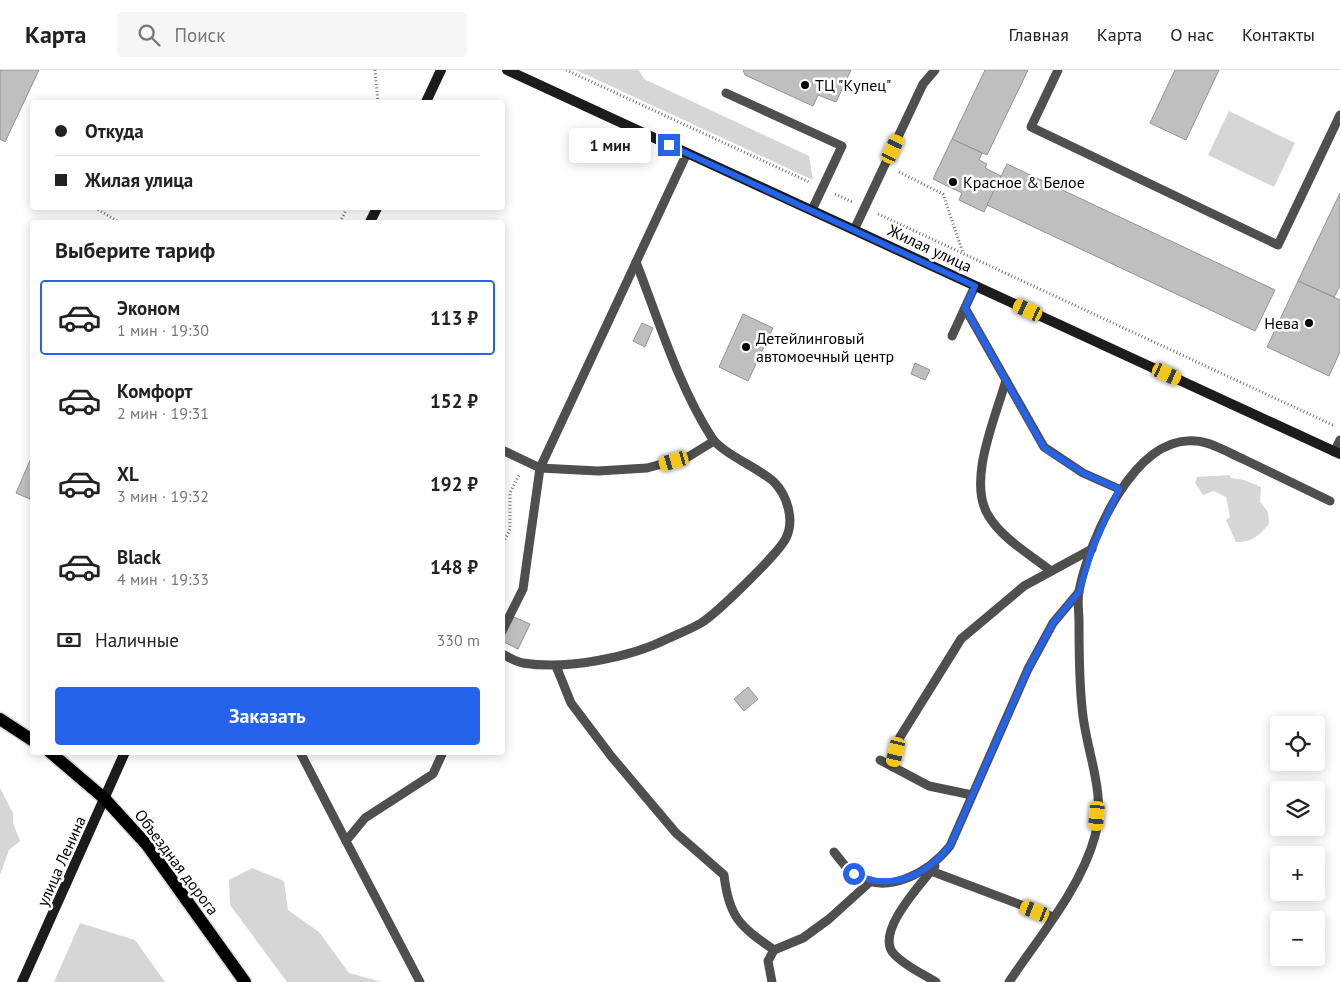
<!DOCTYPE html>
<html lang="ru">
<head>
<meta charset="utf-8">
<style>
	:root { --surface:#fff; --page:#f6f6f6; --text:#222; --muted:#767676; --line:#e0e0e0; --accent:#2563eb }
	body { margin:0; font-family:"PT Sans",sans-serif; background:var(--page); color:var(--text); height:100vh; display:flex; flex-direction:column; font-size:19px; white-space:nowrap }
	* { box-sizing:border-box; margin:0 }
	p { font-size:16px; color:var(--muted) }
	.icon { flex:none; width:28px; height:28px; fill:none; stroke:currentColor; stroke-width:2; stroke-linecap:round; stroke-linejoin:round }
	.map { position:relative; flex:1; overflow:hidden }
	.sheet { position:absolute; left:30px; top:150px; width:475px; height:535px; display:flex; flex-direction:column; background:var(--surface); border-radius:5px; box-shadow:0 2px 12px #0003 }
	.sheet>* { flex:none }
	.hud { position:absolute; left:30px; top:30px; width:475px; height:110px; border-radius:5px; box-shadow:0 2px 12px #0003; display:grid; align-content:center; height:110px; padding:0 25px; background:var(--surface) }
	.fabs { position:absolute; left:1270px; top:646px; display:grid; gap:10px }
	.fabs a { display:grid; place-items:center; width:55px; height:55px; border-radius:5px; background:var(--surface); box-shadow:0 2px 12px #0003; font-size:25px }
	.end { position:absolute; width:22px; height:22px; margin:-11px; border:6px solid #2563eb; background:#fff; box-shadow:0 0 0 2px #fff }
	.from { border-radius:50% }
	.bubble { position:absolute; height:35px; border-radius:5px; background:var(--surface); box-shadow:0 2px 12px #0003; font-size:16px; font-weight:700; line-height:35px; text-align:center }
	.car { position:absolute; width:15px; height:30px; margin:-15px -8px; border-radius:6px; box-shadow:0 0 4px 1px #0007; background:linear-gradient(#f5c518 24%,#345 0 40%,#f5c518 0 76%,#345 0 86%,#f5c518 0) }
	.hud b { display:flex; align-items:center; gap:18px; height:48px; font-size:19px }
	.hud b+b { border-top:1px solid var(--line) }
	.hud i { width:12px; height:12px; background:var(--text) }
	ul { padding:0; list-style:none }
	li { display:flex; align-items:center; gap:15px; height:75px; margin:0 10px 8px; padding:0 15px; border:2px solid transparent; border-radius:5px }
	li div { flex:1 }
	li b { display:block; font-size:19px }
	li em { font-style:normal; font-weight:700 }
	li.on { border-color:var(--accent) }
	li>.icon { width:45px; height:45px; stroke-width:1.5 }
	h2 { padding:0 25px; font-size:22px; line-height:60px }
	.pay { display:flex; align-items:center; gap:12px; height:55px; padding:0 25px; font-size:19px }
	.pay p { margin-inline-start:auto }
	.action { display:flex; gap:10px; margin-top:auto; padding:10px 25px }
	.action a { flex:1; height:58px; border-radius:5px; background:var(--accent); color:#fff; font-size:20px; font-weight:700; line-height:58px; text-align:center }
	header { display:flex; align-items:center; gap:30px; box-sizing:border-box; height:70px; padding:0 25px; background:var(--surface); border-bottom:1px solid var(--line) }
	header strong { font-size:24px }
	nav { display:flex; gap:28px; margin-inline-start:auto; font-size:18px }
	.search { width:350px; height:45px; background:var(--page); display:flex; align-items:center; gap:12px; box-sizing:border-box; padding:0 18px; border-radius:5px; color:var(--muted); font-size:19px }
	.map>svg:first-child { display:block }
</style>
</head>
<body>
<header>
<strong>Карта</strong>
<div class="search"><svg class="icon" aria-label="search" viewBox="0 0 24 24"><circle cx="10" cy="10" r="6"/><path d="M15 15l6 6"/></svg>Поиск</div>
<nav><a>Главная</a><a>Карта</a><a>О нас</a><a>Контакты</a></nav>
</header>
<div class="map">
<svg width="1340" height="912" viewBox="0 0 1340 912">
	<rect width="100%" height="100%" fill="#fff"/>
	<g fill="#d6d6d6">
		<polygon points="576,0 639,0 644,9 809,86 813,110"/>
		<polygon points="1229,41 1295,73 1274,117 1208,85"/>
		<path d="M1230 405 1231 408 1244 410 1261 417 1260 432 1268 442 1269 454C1258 466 1253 472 1236 472L1226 450 1230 447 1226 427 1214 421 1203 425 1195 413 1197 407Z"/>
		<polygon points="0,718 13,743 13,753 20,771 9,780 0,805"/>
		<polygon points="252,798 284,811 288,840 319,862 349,903 382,912 287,912 230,835 229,810"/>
		<polygon points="80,853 135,870 165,912 54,912"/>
	</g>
	<g fill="#bfbfbf" stroke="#939393">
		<polygon points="0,0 39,0 5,72 0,69"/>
		<polygon points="743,0 851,0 836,32 818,25 813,36 745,5"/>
		<polygon points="985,0 1028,0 987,85 952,69"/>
		<polygon points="1175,0 1219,0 1186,70 1150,53"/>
		<polygon points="952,69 982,83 979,90 987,94 985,98 1001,106 984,142 959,130 962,123 933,109"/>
		<polygon points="1007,94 1275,220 1255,261 987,135"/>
		<polygon points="1340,123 1340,216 1334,227 1298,211"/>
		<polygon points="1298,211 1340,230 1340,282 1329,306 1267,277"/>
		<polygon points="743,244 773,258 748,311 719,297"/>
		<polygon points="642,253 653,258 645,277 633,271"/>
		<polygon points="915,293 930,300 925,310 911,304"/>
		<polygon points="32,386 32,430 16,423"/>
		<polygon points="514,547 530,554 518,579 502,571"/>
		<polygon points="748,617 758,629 744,641 734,629"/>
	</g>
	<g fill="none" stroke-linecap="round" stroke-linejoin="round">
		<defs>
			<g id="primary">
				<polyline points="0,649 32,670"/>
				<polyline points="50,682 105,729 147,775 245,912"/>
			</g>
		</defs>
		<use href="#primary" stroke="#dbdbdb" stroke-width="15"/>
		<g stroke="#717171" stroke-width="3" stroke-dasharray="1 2.5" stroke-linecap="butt">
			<polyline points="375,0 378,32"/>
			<polyline points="566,0 809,112"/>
			<polyline points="899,102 943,124 963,183"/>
			<polyline points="835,124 852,132"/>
			<polyline points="95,138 119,152"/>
			<polyline points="878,144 1335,356"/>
			<polyline points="340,152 347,138"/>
			<polyline points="502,476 510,459 510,423 519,405"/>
		</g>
		<g stroke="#4f4f4f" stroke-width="9">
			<polyline points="1058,0 1031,57 1278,175 1340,45"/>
			<polyline points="726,23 842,76 812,140"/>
			<polyline points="854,160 923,14 935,0"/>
			<polyline points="965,238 1044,377 1083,403 1119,419"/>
			<polyline points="952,266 975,216"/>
			<path d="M1006 310C996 347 967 410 988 445 1001 468 1031 485 1051 501"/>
			<polyline points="502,380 540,398 598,401 647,398 688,387 714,371"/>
			<polyline points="1334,382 1340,370"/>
			<polyline points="502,561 523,519 540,398 687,83"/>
			<path d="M502 584C509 587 516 592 523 593 565 600 629 588 667 569 678 564 691 559 701 553 716 544 779 483 786 468 795 450 787 425 774 412 759 398 723 384 712 368 678 315 659 251 636 192"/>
			<path d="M556 596 571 633 611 686 676 763 724 805C729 848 740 856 774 880"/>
			<polyline points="300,682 346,771"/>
			<polyline points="880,690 929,716 972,725"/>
			<polyline points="893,697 900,667 961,569 1024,516 1092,479"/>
			<path d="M834 782C840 789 847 800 855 805 888 826 929 802 950 776L1028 599 1053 553 1079 522"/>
			<path d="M935 796C921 814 874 863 894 884 905 896 923 904 936 912"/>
			<polyline points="931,801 1053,847"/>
			<polyline points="420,912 346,771 365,748 433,704 443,682"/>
			<polyline points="772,912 768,891 774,880 803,868 829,849 871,811"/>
			<path d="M1009 912C1039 867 1081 818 1095 766 1107 721 1085 680 1082 637 1079 609 1079 580 1079 552 1079 542 1077 530 1079 521 1089 471 1134 364 1196 371 1212 372 1229 383 1243 389 1272 403 1301 417 1330 431"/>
		</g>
		<g stroke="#1c1c1c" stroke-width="10">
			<polyline points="507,0 1340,384"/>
			<polyline points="426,32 441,0"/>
			<polyline points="370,152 377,138"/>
			<polyline points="22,912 125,682"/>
		</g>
		<use href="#primary" stroke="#000" stroke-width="12"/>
	</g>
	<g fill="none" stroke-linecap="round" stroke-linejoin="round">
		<path stroke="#2563eb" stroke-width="6" d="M669 75 975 216 965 238 1044 378 1083 403 1119 419 1092 479 1079 522 1053 553 1028 599 950 776C924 807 892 821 854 804"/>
	</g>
	<g fill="#000" stroke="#fff" stroke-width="2">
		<circle cx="805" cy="15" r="5"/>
		<circle cx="953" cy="112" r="5"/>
		<circle cx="1309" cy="253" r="5"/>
		<circle cx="746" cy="277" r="5"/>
	</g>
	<g text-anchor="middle" stroke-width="5" stroke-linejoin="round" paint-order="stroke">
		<g font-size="16" fill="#000" stroke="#fff" text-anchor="start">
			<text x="815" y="21">ТЦ "Купец"</text>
			<text x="963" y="118">Красное &amp; Белое</text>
			<text x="1299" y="259" text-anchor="end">Нева</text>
			<text x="756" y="274">Детейлинговый<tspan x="756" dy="18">автомоечный центр</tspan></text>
		</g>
		<g font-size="16" fill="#000" stroke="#fff">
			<text transform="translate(930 178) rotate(25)" y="6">Жилая улица</text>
			<text transform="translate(61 791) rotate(-66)" y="6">улица Ленина</text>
			<text transform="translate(177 792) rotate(53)" y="6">Объездная дорога</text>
		</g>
	</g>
</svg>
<div class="fabs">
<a><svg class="icon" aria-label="locate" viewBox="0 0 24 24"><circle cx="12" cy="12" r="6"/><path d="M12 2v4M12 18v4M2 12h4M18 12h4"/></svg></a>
<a><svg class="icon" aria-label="layers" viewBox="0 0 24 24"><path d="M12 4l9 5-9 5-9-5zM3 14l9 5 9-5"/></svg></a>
<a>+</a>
<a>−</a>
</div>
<i class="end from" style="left:854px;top:804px"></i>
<i class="end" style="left:669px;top:75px"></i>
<div class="bubble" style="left:569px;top:58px;width:82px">1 мин</div>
<i class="car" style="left:893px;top:79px;rotate:25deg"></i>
<i class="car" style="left:1028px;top:240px;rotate:295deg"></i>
<i class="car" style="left:1167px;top:304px;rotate:115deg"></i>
<i class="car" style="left:674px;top:391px;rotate:254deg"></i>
<i class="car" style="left:896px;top:682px;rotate:193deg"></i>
<i class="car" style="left:1097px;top:746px;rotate:185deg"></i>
<i class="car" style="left:1035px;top:841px;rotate:291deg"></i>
<div class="hud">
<b><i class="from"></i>Откуда</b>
<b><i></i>Жилая улица</b>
</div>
<section class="sheet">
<h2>Выберите тариф</h2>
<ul>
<li class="on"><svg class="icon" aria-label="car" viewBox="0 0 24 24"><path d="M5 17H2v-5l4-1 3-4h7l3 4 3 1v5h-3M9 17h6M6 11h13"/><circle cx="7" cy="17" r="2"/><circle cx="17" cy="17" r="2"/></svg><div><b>Эконом</b><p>1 мин · 19:30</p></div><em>113 ₽</em></li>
<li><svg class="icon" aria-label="car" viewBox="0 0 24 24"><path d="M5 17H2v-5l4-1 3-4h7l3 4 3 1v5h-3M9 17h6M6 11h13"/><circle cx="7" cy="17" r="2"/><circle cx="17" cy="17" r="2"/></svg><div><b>Комфорт</b><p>2 мин · 19:31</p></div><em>152 ₽</em></li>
<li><svg class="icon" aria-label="car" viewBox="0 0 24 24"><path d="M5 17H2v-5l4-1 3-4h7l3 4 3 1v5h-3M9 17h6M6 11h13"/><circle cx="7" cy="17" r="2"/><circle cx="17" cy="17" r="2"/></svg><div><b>XL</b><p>3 мин · 19:32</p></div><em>192 ₽</em></li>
<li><svg class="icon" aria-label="car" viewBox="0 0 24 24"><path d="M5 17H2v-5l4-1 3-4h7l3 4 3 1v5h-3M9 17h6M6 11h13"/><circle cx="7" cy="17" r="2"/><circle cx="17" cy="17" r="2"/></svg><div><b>Black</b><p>4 мин · 19:33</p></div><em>148 ₽</em></li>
</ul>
<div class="pay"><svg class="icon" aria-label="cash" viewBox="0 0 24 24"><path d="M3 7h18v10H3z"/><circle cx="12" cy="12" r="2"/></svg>Наличные<p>330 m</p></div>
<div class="action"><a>Заказать</a></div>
</section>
</div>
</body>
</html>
